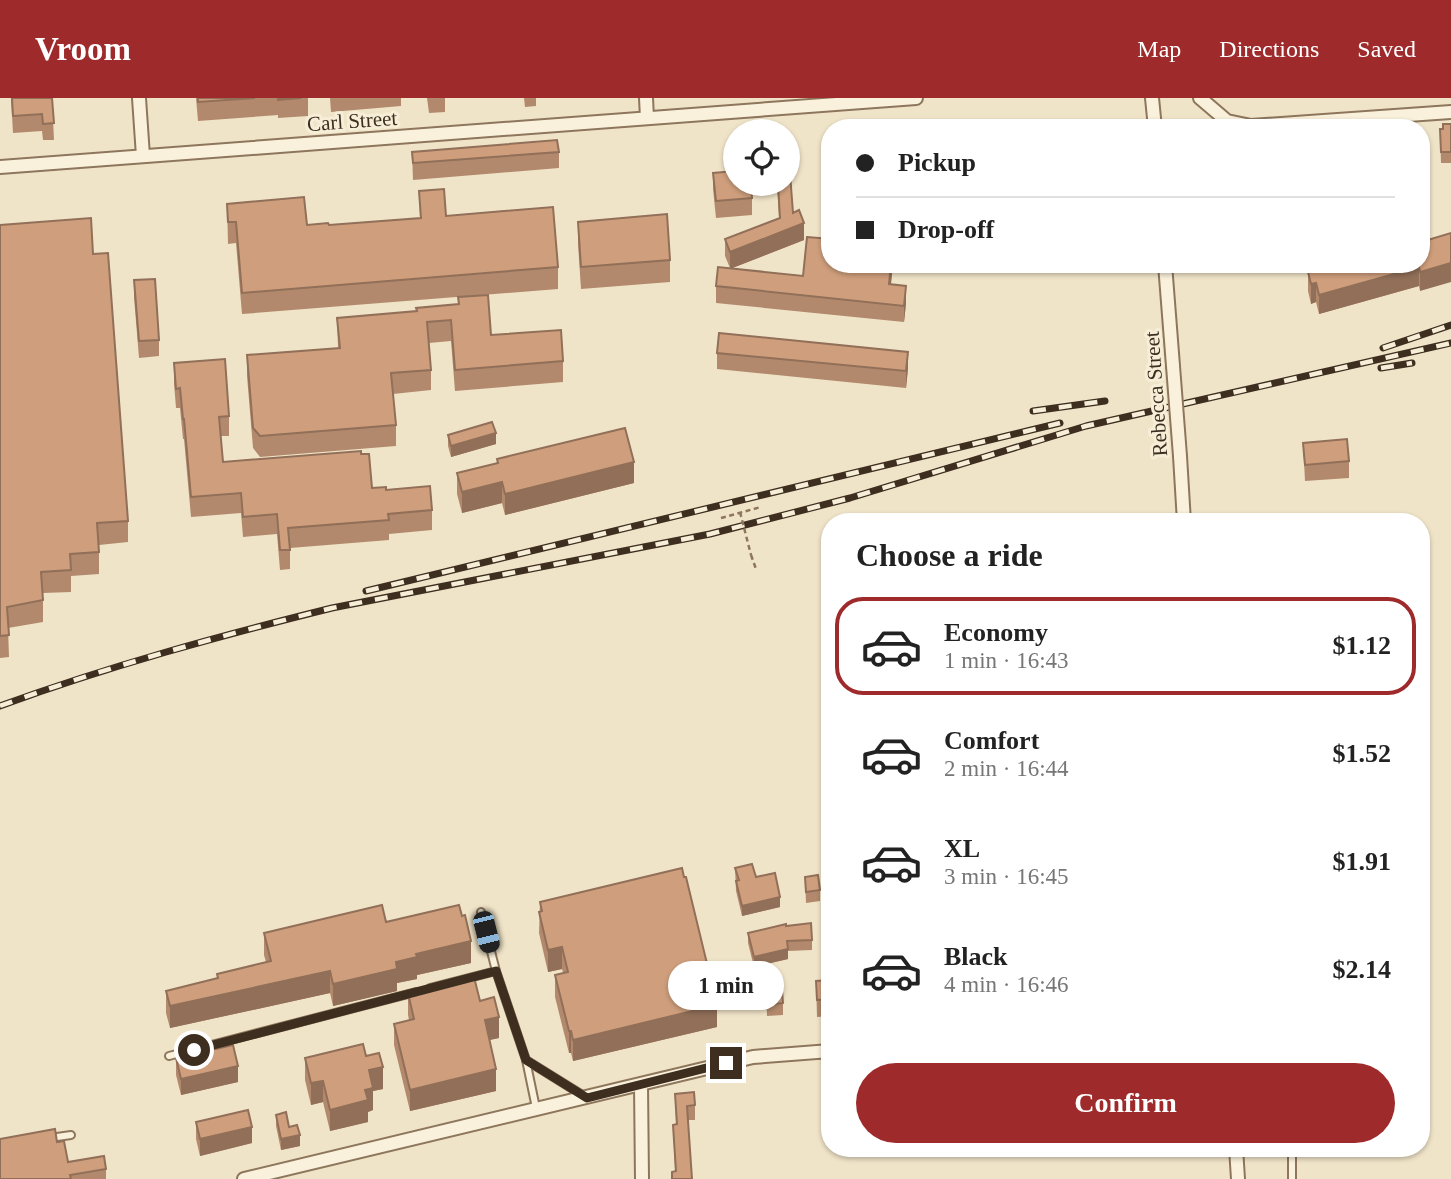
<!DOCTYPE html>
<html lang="en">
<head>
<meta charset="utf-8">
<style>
	:root { --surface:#fff; --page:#f2f2f2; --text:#222; --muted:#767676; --line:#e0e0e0; --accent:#9e2a2b }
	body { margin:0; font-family:"Times New Roman",serif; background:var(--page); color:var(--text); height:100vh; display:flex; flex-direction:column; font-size:26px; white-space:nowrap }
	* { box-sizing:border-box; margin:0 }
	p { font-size:23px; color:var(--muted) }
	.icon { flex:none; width:38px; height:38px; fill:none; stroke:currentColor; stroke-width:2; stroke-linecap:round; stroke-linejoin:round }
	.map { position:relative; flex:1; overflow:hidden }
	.drawer { position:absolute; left:821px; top:415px; width:609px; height:644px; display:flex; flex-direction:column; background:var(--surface); border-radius:28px; box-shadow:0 2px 5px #0004 }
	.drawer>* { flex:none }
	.banner { position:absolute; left:821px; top:21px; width:609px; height:154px; border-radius:28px; box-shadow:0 2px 5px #0004; display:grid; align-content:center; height:154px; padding:0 35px; background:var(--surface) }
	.tools { position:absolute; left:723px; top:21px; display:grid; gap:14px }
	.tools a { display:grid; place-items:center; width:77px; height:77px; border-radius:50%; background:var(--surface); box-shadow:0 2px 5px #0004; font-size:35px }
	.end { position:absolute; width:32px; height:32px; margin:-16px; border:9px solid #3d2e20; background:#fff; box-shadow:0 0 0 4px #fff }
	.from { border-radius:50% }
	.bubble { position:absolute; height:49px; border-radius:24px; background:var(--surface); box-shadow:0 2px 5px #0004; font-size:23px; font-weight:800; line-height:49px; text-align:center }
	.car { position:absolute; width:21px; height:42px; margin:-21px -10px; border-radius:9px; box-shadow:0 0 5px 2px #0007; background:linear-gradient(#222 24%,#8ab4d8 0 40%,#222 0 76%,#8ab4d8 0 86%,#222 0) }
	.banner b { display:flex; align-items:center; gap:24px; height:66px; font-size:26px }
	.banner b+b { border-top:2px solid var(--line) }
	.banner i { width:18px; height:18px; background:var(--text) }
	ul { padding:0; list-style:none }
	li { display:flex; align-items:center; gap:21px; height:98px; margin:0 14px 10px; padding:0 21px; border:4px solid transparent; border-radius:28px }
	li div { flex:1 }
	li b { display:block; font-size:26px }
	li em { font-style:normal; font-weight:800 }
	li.on { border-color:var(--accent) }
	li>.icon { width:63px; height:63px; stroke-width:1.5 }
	h2 { padding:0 35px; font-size:32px; line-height:84px }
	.primary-button { display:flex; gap:14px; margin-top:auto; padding:14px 35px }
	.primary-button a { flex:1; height:80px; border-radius:42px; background:var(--accent); color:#fff; font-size:28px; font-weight:800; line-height:80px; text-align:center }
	header { display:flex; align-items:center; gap:42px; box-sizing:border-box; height:98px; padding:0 35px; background:var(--accent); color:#fff }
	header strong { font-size:33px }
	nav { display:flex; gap:38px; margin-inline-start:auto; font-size:24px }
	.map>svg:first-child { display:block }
</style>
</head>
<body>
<header>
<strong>Vroom</strong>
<nav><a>Map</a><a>Directions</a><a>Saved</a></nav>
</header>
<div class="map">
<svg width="1451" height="1081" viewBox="0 0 1451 1081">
	<rect width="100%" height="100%" fill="#f0e4c8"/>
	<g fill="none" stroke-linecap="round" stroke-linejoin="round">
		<defs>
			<g id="service">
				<polyline points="481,814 496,873 526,962 536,1010"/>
				<polyline points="430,890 496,873"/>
				<polyline points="169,958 416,894"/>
				<polyline points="526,962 584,998"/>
				<polyline points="50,1040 71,1037"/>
				<polyline points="1292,1081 1292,1050"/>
			</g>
			<g id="minor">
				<polyline points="139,0 143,58"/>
				<polyline points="646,0 647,20"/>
				<polyline points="1152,0 1155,30"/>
				<polyline points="1200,0 1227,23 1251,28 1451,14"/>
				<polyline points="0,69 916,0"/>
				<polyline points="1165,166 1173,268"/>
				<polyline points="1180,358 1184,424"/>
				<polyline points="641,987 642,1081"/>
				<polyline points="1236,1050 1238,1081"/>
				<polyline points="244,1081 753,959 830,953"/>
			</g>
		</defs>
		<use href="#service" stroke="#8d765c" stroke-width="10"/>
		<use href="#minor" stroke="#8d765c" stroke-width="16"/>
		<g stroke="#8d765c" stroke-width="2.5" stroke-dasharray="5 3.5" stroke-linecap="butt">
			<polyline points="721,420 761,409"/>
			<polyline points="751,457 756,471"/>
		</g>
		<use href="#service" stroke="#faf1dc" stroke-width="6"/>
		<use href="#minor" stroke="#faf1dc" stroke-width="12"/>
		<defs>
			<g id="rail">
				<polyline points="1383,250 1451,227"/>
				<polyline points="1381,270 1412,265"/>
				<polyline points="1033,313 1105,303"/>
				<polyline points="366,493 1060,325"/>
				<path d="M0 608C109 568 219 538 332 510L710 436 850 400 1086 328 1451 245"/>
			</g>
		</defs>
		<use href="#rail" stroke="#3d2e20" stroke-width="7"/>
		<use href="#rail" stroke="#f7eed8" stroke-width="4.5" stroke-dasharray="13" stroke-linecap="butt"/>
		<defs>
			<polyline id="minor-bridge" points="1173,268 1180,358"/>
		</defs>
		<use href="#minor-bridge" stroke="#8d765c" stroke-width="16" stroke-linecap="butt"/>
		<polyline stroke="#8d765c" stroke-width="2.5" stroke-dasharray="5 3.5" stroke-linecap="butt" points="740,414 751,457"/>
		<use href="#minor-bridge" stroke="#faf1dc" stroke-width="12"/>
	</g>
	<g fill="#b2896c">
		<polygon points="11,0 52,0 54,42 43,42 42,33 13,35"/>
		<polygon points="196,0 308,0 308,18 278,20 278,17 198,23"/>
		<polygon points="330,0 401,0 401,8 331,14"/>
		<polygon points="427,0 445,0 445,14 429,15"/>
		<polygon points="524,0 536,0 536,8 525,9"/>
		<polygon points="1451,26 1451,65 1441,65 1440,31 1443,31"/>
		<polygon points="412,54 559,54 559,70 413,82"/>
		<polygon points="713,75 752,100 752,117 716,120 713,91"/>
		<polygon points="777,86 788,86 793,115 804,142 732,170 803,178 893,166 891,186 906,205 904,224 716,205 716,188 730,170 725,158 725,141 779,120"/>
		<polygon points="419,93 446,118 558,169 558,191 242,216 236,145 228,146 227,106 307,127 329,127 420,120"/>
		<polygon points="578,124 670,162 670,184 581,191 578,146"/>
		<polygon points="0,127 93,156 128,423 128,444 99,447 99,476 71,478 71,494 43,495 43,524 8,530 9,559 0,560"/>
		<polygon points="1421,166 1420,193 1419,188 1319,216 1316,204 1311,206 1308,193 1308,174"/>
		<polygon points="134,182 159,242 159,258 139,260 134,199"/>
		<polygon points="458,199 491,237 563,263 563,284 455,293 451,243 429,245 431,272 431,292 393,296 396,327 396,348 260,359 253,350 247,278 247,257 338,250 337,220 416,213 458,206"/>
		<polygon points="717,255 908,270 906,290 717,271"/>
		<polygon points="174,265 229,318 229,338 221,338 223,364 361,356 372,390 386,392 432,412 432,432 389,436 389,442 290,450 290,471 280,472 277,436 243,439 241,415 191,419 184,341 183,341 180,310 176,310 174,285"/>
		<polygon points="448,337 496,346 451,359 448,348"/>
		<polygon points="1303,345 1349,363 1349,380 1305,383"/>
		<polygon points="497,361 634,385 505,417 502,405 462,415 457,396 457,375 497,365"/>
		<polygon points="735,770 756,779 780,809 742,818 736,793"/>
		<polygon points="805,779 820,792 820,803 806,805"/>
		<polygon points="830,799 830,837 827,837 824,800"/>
		<polygon points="540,804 717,929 573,963 571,955 569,955 555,899 555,877 563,875 562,871 548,874 539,835"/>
		<polygon points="386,824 471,865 417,877 417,881 397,885 397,893 333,908 330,895 170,930 166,915 166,893 217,880 217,876 266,864 264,857 264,835"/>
		<polygon points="786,828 812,842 812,852 788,853 788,861 754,869 748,845 748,835"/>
		<polygon points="830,882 830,918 817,919 816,883"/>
		<polygon points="766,893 783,905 783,917 767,918"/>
		<polygon points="408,895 480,903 499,940 489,942 496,993 410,1013 394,947 394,926 409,922 408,917"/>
		<polygon points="176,960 238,984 181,997 176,977"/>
		<polygon points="305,960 383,991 373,993 373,1012 368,1014 368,1024 330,1033 323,1004 311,1007 305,982"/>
		<polygon points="675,996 695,1007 695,1022 688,1022 692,1081 675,1073 673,1027 676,1027"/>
		<polygon points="276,1017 289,1029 300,1048 281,1052 276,1028"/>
		<polygon points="196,1024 252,1045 200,1058 196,1041"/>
		<polygon points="57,1044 68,1064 106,1071 106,1081 0,1081"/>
	</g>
	<g fill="#916f58">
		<polygon points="804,125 804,142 730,171 730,154"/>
		<polygon points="1451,165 1451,184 1420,193 1420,174"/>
		<polygon points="891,166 893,166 889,203 889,186"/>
		<polygon points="1419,169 1419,188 1319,216 1319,197"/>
		<polygon points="1316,185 1316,204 1311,206 1311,186"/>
		<polygon points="906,188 906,205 904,224 904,208"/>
		<polygon points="908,254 908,270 906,290 906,273"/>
		<polygon points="496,335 496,346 451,359 451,348"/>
		<polygon points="634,364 634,385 505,417 505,396"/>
		<polygon points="502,384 502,405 462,415 462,394"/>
		<polygon points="780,799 780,809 742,818 742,808"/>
		<polygon points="471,843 471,865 417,877 417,881 397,885 397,893 333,908 333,886 416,856"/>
		<polygon points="562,849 562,871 548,874 548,852"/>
		<polygon points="788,851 788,861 754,869 754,859"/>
		<polygon points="330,873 330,895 170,930 170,908"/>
		<polygon points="717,907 717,929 573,963 573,942"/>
		<polygon points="499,919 499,940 485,943 485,922"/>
		<rect x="569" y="933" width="2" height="22"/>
		<polygon points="238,968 238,984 181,997 181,981"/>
		<polygon points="383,969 383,991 373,993 373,1012 368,1014 368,1024 330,1033 330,1012 365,992 369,972"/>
		<polygon points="496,971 496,993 410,1013 410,992"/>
		<polygon points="323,983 323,1004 311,1007 311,985"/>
		<polygon points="252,1029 252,1045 200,1058 200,1041"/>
		<polygon points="300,1037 300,1048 281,1052 281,1041"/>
	</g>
	<g fill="#cf9f7d" stroke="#916f58" stroke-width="2">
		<polygon points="12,0 52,0 54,25 43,26 42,16 13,18"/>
		<polygon points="198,0 255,0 198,4"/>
		<polygon points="278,0 301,0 278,2"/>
		<polygon points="945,22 946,30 883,30 883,27"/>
		<polygon points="1443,26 1451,26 1451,54 1441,54 1440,31 1443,31"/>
		<polygon points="557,42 559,54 413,65 412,54"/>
		<polygon points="788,49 793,115 799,112 804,125 730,154 725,141 780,120 778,86 788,86"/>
		<polygon points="735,73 735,86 751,86 752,100 716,103 713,75"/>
		<polygon points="444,91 446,118 553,109 558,169 242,195 236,124 228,124 227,106 304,99 307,127 328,125 329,127 421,120 419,93"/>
		<polygon points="667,116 670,162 581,169 578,124"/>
		<polygon points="91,120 93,156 108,155 128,423 97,425 99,454 70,456 71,472 41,474 43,502 7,509 9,537 0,538 0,127"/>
		<polygon points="1451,135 1451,165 1420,174 1419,169 1319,197 1316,185 1311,186 1308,174 1337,166 1421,166 1421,144"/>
		<polygon points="807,139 830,141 830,166 891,166 889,186 906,188 904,208 716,188 718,169 803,178"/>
		<polygon points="155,181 159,242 139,243 134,182"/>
		<polygon points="488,197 491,237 561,232 563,263 455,272 451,222 427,224 431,272 391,275 396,327 260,338 253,330 247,257 340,250 337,220 417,213 416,210 459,206 458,199"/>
		<polygon points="719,235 908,254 906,273 717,255"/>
		<polygon points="225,261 229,318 219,319 223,364 361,353 361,356 369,356 372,390 386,389 386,392 430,388 432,412 388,416 389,422 288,430 290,452 280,452 277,416 243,419 241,395 191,399 184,321 183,321 180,290 176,291 174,265"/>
		<polygon points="492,324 496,335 451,348 448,337"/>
		<polygon points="625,330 634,364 505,396 502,384 462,394 457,375 498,365 497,361"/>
		<polygon points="1347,341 1349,363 1305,367 1303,345"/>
		<polygon points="752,766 756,779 775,775 780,799 742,808 736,783 739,782 735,770"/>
		<polygon points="682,770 684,779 686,779 717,907 573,942 571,933 569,933 555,877 568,874 562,849 548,852 539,814 542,813 540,804"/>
		<polygon points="818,777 820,792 806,794 805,779"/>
		<polygon points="830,799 830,829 827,829 824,800"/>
		<polygon points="382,807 386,824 459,807 462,818 465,817 471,843 416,856 417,859 396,864 397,871 333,886 330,873 170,908 166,893 218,880 217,876 271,863 264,835"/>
		<polygon points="811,825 812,842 787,843 788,851 754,859 748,835 786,826 786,828"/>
		<polygon points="474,879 480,903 494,899 499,919 485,922 496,971 410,992 394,926 414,921 408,895"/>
		<polygon points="830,882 830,901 817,902 816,883"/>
		<polygon points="782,892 783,905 767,907 766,893"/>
		<polygon points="363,946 366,958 379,955 383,969 369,972 373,990 365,992 368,1002 330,1012 323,983 311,985 305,960"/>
		<polygon points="233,947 238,968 181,981 176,960"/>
		<polygon points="694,994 695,1007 687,1008 692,1081 672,1081 672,1074 676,1073 673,1027 677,1026 675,996"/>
		<polygon points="248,1012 252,1029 200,1041 196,1024"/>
		<polygon points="286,1014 289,1029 297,1027 300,1037 281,1041 276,1017"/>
		<polygon points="55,1031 57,1044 64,1043 68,1064 104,1058 106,1071 70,1077 71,1081 0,1081 0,1041"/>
	</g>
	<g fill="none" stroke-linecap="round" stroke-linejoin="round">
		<polyline stroke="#3d2e20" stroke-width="9" points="194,952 496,873 526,962 587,1000 726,965"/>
	</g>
	<g text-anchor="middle" stroke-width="6" stroke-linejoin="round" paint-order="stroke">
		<g font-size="21" fill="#3d2e20" stroke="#f7eed8">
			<text transform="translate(352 23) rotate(-4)" y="7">Carl Street</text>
			<text transform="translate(1156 296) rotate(-94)" y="7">Rebecca Street</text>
		</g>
	</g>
</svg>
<div class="tools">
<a><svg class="icon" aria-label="locate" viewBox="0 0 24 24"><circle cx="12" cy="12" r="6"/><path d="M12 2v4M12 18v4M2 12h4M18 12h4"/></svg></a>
</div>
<i class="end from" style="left:194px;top:952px"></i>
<i class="end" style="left:726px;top:965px"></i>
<div class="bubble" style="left:668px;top:863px;width:116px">1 min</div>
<i class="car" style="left:486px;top:834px;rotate:166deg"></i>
<div class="banner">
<b><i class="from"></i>Pickup</b>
<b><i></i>Drop-off</b>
</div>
<section class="drawer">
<h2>Choose a ride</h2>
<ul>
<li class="on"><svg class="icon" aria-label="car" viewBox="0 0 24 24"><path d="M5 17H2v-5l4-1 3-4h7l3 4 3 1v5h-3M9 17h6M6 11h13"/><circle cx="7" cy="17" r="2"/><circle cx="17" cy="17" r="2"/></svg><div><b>Economy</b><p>1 min · 16:43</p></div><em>$1.12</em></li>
<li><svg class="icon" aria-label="car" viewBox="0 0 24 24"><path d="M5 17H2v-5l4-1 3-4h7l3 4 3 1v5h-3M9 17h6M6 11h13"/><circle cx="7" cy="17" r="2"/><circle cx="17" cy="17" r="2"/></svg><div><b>Comfort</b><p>2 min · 16:44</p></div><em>$1.52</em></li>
<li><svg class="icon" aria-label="car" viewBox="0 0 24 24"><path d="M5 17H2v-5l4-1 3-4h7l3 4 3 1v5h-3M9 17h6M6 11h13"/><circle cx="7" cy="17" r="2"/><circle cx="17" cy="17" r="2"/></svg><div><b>XL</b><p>3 min · 16:45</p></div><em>$1.91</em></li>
<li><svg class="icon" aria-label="car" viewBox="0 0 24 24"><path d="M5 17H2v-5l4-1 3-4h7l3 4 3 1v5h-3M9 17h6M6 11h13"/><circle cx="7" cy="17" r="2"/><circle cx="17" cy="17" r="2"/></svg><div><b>Black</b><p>4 min · 16:46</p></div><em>$2.14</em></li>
</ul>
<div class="primary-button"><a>Confirm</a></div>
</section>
</div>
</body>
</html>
